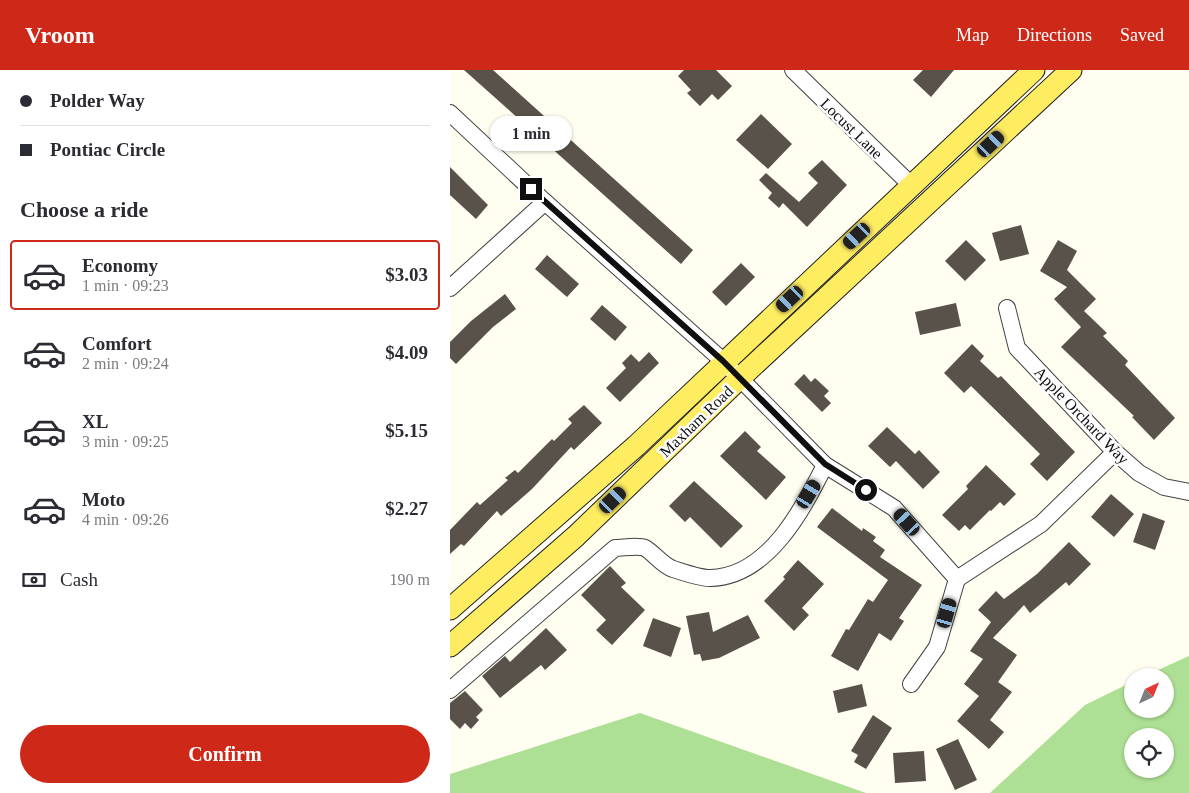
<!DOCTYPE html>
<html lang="en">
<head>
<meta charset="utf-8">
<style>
	:root { --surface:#fff; --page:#f7f7f7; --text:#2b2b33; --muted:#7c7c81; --line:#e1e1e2; --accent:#ce2819 }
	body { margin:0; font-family:Georgia,serif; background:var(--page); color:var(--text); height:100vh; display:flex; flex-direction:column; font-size:19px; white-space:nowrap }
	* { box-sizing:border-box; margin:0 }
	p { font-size:16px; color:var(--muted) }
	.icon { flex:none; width:28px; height:28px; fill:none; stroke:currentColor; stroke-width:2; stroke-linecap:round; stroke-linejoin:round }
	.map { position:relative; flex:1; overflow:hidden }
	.details { display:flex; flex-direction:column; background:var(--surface); width:450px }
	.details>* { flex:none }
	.hud { display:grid; align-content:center; height:110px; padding:0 20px; background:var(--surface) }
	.needle { width:32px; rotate:43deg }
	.fabs { position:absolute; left:674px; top:598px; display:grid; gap:10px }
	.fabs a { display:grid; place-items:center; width:50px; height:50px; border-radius:50%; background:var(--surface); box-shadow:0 1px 4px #0004; font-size:25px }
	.end { position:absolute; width:22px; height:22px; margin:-11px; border:6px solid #0f0f0f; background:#fff; box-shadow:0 0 0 2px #fff }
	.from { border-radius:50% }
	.bubble { position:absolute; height:35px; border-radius:18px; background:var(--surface); box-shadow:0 1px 4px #0004; font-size:16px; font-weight:700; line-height:35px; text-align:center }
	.car { position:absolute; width:15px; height:30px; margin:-15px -8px; border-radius:6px; box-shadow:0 0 4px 1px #0007; background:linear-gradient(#222 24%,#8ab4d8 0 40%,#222 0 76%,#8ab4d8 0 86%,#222 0) }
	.hud b { display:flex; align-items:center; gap:18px; height:48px; font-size:19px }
	.hud b+b { border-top:1px solid var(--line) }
	.hud i { width:12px; height:12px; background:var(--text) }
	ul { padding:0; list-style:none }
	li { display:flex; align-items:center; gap:15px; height:70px; margin:0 10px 8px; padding:0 10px; border:2px solid transparent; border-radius:5px }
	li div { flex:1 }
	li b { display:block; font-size:19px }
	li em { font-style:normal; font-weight:700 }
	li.selected { border-color:var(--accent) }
	li>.icon { width:45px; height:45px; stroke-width:1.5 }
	h2 { padding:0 20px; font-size:22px; line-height:60px }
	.pay { display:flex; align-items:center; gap:12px; height:55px; padding:0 20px; font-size:19px }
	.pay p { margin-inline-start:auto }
	.action { display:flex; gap:10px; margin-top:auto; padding:10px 20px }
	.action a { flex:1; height:58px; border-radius:30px; background:var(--accent); color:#fff; font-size:20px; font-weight:700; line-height:58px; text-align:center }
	header { display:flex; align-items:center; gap:30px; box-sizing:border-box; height:70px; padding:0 25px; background:var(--accent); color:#fff }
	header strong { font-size:24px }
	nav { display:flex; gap:28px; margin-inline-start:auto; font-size:18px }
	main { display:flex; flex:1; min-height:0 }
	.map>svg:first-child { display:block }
</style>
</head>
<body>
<header>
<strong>Vroom</strong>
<nav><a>Map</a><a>Directions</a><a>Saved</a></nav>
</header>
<main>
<section class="details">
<div class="hud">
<b><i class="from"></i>Polder Way</b>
<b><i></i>Pontiac Circle</b>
</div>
<h2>Choose a ride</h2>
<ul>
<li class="selected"><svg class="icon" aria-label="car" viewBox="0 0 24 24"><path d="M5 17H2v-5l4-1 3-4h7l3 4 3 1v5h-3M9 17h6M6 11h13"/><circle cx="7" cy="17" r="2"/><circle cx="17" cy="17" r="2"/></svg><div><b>Economy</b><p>1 min · 09:23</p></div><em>$3.03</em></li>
<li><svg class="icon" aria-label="car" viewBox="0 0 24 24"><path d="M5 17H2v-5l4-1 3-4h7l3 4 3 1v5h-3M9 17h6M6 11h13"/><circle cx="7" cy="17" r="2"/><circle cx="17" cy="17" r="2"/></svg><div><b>Comfort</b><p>2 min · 09:24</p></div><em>$4.09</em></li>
<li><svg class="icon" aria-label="car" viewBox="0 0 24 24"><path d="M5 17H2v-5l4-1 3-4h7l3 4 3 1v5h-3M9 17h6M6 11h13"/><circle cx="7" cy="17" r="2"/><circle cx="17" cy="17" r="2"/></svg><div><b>XL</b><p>3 min · 09:25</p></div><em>$5.15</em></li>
<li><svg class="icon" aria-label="car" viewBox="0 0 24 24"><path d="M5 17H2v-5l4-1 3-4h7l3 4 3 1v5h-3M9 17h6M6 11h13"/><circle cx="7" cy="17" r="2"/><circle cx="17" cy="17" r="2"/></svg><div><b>Moto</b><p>4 min · 09:26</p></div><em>$2.27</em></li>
</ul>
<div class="pay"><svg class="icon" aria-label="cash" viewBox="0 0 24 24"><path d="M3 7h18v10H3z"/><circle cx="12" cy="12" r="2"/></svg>Cash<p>190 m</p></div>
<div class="action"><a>Confirm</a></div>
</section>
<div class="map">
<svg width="739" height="723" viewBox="0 0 739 723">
	<rect width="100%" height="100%" fill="#fffef1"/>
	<g fill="#ade094" fill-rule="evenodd">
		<path d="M739 586V723H540L635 635 682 612V639H715V606H695ZM682 666H715V699H682Z"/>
		<polygon points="190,643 416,723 0,723 0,704"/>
	</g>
	<g fill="#59524a">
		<polygon points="14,0 43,0 243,180 231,194"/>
		<polygon points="234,0 266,0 282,16 268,30 262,24 250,36 237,23 241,20 228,6"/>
		<polygon points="473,0 504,0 481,27 463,10"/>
		<polygon points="311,44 342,74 318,99 286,70"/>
		<polygon points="372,90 397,115 357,157 333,133 329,138 318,128 322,123 309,110 316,103 349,132 368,113 358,103"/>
		<polygon points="0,97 38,135 26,149 0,125"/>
		<polygon points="571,155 579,184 550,191 542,163"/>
		<polygon points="516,170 536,190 515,211 495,191"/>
		<polygon points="608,170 627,181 617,200 646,229 634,241 657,263 653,266 678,291 675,295 725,348 704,370 682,347 684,346 611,277 631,257 604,229 617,217 590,201"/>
		<polygon points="97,185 129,214 117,227 85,199"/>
		<polygon points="291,193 305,207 276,236 262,222"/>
		<polygon points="55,224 66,239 43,257 6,294 0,288 0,272 21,251"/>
		<polygon points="506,233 511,256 470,265 465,242"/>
		<polygon points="152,235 177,257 165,271 140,249"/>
		<polygon points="522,274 534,286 530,291 548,308 551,306 625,382 597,411 580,394 590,384 521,316 514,323 494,303"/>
		<polygon points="199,282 209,293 170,332 156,318 176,298 172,293 181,284 189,292"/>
		<polygon points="354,304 361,312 365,308 379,321 374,326 381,333 372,342 344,314"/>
		<polygon points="134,335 152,353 124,380 121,377 82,419 51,446 47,441 14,476 11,474 0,484 0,460 27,432 30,435 58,410 55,408 65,400 68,403 102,369 104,371 122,353 118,349"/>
		<polygon points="437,357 465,384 469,380 490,402 473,419 446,391 440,397 418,376"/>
		<polygon points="295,361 311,377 307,381 336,407 316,430 270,386"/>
		<polygon points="536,395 566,424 554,436 550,432 541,441 540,440 520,460 515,455 509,461 492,445 518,419 516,416"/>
		<polygon points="244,411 293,456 271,478 240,447 235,452 219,436"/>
		<polygon points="661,424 684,444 664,467 641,447"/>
		<polygon points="382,438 412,461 413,458 426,467 423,471 435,480 430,487 472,515 449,548 454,551 441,571 429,563 408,601 381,586 396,559 399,560 418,529 423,532 438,510 367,457"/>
		<polygon points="693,443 715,451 705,480 683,472"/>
		<polygon points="619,472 641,494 619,516 616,512 580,543 574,535 543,568 567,585 548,612 562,622 540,650 554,662 539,679 507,651 529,626 514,614 533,589 520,581 541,552 528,540 546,521 554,529 587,504"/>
		<polygon points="348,490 374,514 352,538 359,545 344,561 314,531 335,509 333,507"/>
		<polygon points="160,496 176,513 171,517 195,540 162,575 146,560 156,550 131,525"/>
		<polygon points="259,542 263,562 298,545 310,568 269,588 252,591 250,584 244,585 236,546"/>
		<polygon points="203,548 231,558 221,587 193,576"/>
		<polygon points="96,558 117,580 95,600 91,595 50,628 32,606 55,586 60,592"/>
		<polygon points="412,614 417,636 388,643 383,621"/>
		<polygon points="15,621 33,640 26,647 29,650 21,659 15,653 10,659 0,649 0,633"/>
		<polygon points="423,645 442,658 416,699 404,692 408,685 401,681"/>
		<polygon points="508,669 527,710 505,720 486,679"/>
		<polygon points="474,681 476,711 445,713 443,683"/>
	</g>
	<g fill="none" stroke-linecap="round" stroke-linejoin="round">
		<defs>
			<g id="minor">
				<polyline points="343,0 461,115"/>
				<polyline points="0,43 95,132 273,291 375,395 444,438 507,509"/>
				<polyline points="0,218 95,132"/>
				<polyline points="557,238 567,278 665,382 689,403 714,417 739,422"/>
				<polyline points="461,614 487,577 507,509 591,454 665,382"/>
				<path d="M0 620 165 478C173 478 188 475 195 478 205 484 212 495 223 499 233 502 249 508 260 508 318 507 353 439 375 395"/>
			</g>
			<g id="major">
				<polyline points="0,539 186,376 584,0"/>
				<polyline points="0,576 126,466 290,308 621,0"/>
			</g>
		</defs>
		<use href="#minor" stroke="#424242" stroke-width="18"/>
		<use href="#major" stroke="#202020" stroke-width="23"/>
		<use href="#minor" stroke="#fff" stroke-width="16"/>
		<use href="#major" stroke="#ffed61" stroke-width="21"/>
	</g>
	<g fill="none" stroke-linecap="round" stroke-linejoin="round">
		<polyline stroke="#0f0f0f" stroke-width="6" points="81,119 273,291 375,394 416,420"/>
	</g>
	<g text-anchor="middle" stroke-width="5" stroke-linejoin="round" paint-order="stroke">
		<g font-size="16" fill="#0f0f0f" stroke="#fff">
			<text transform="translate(402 58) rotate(44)" y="6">Locust Lane</text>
			<text transform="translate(632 345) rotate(46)" y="6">Apple Orchard Way</text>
			<text transform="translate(246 351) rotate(-44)" y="6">Maxham Road</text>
		</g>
	</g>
</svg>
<div class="fabs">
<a><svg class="needle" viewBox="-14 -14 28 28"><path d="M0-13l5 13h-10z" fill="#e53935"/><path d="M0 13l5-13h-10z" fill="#7c7c81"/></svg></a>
<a><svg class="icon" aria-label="locate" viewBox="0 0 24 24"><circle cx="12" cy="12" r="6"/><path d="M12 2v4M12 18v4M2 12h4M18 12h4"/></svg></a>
</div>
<i class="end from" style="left:416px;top:420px"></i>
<i class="end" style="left:81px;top:119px"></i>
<div class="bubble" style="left:40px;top:46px;width:82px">1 min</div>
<i class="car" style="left:541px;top:74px;rotate:47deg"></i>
<i class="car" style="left:407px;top:166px;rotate:227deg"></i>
<i class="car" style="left:340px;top:229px;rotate:227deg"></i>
<i class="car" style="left:359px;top:424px;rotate:31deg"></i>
<i class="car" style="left:163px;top:430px;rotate:46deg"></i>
<i class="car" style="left:457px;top:452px;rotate:318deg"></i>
<i class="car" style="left:497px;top:543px;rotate:16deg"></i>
</div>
</main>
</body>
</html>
